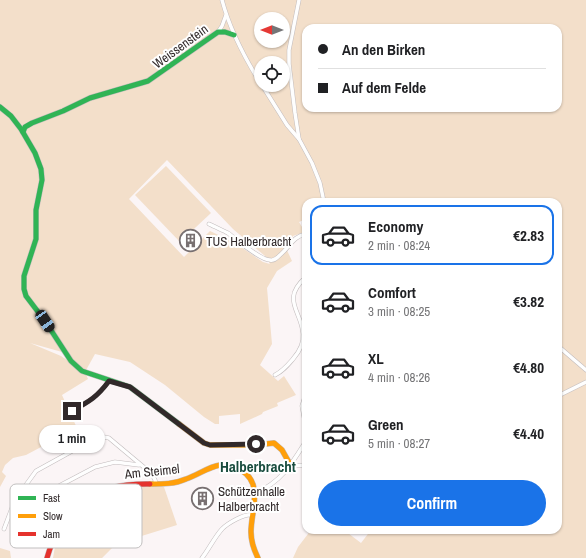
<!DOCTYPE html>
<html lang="en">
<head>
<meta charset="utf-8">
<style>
	:root { --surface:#fff; --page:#f2f2f2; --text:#202124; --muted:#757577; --line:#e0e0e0; --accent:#1a73e8 }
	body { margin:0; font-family:"Archivo Narrow",sans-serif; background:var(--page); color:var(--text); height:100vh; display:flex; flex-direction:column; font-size:15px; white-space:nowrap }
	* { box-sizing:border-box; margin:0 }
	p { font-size:13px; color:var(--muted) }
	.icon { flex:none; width:22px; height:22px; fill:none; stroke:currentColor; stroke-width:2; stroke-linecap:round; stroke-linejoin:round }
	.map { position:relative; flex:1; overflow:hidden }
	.side { position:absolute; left:302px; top:198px; width:260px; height:336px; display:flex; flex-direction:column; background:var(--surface); border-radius:12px; box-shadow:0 1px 3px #0004 }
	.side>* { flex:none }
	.banner { position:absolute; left:302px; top:24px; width:260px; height:88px; border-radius:12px; box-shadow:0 1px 3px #0004; display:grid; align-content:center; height:88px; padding:0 16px; background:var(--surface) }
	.needle { width:26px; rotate:270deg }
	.controls { position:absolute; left:254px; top:12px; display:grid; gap:8px }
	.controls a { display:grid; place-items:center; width:36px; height:36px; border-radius:50%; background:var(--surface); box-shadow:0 1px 3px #0004; font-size:20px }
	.end { position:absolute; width:18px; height:18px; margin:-9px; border:5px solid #31292a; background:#fff; box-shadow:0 0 0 2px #fff }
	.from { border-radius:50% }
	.bubble { position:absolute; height:28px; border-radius:14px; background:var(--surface); box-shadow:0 1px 3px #0004; font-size:13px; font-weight:700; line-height:28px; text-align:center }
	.car { position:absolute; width:12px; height:24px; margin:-12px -6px; border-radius:5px; box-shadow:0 0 3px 1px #0007; background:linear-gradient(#222 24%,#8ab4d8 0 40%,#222 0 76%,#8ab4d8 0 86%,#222 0) }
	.banner b { display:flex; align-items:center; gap:14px; height:38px; font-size:15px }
	.banner b+b { border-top:1px solid var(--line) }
	.banner i { width:10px; height:10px; background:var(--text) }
	ul { padding:7px 0 0; list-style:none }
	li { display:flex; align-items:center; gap:12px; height:60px; margin:0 8px 6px; padding:0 8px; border:2px solid transparent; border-radius:12px }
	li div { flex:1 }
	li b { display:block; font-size:15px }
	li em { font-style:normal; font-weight:700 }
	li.active { border-color:var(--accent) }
	li>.icon { width:36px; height:36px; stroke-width:1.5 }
	.action { display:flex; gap:8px; margin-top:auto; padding:8px 16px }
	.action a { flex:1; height:46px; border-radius:24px; background:var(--accent); color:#fff; font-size:16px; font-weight:700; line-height:46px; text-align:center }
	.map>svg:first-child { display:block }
</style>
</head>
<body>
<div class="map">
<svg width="586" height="558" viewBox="0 0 586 558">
	<rect width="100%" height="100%" fill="#fbf5f6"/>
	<g fill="#f3dfca" fill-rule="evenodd">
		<path d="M0 0H586V558H293L298 547 311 530H344L361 543 371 530H558V202H306V219L299 222 305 232 293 236 285 246 292 261 277 271 267 288 272 344 260 365 278 381 284 376 296 395 277 403 278 406 263 412 262 414 240 424V414L219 416V424H215L204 417 165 385 130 362 95 354 85 372 88 379 62 395 77 428 26 455 13 458 5 465 2 472 6 476 0 487ZM261 19H283V41H261ZM306 28H558V108H306ZM261 63H283V85H261ZM167 160 233 229 265 256 270 264 263 262 235 243 210 231 184 257 129 199ZM30 343 62 352 76 366 61 356Z"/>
		<polygon points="166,166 211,213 180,242 135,195"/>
		<path d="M132 486 164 487 177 525 116 544 102 558H53C56 536 66 519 83 505 86 502 89 499 93 497 105 492 119 489 132 486Z"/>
		<polygon points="0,548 10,551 11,558 0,558"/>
	</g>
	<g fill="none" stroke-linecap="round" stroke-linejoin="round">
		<defs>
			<g id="street">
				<path d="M222 0C230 30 244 57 261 84"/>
				<polyline points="299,0 289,50 289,64 295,113 299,139 312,163 320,183 324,202"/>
				<polyline points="218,32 222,26 226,15"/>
				<polyline points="262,85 287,125 299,139"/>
				<path d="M209 224C215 227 222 230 228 233 237 240 260 260 270 260 274 261 277 258 280 255 290 247 293 236 306 234"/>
				<polyline points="558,338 559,335"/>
				<polyline points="558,346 586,370"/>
				<path d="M275 375C283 371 287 366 293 359 299 352 304 343 303 334 302 311 280 300 306 277"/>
				<polyline points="306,393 302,406 306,428"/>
				<polyline points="558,396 586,382"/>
				<path d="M72 411C90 401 97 397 109 381"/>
				<polyline points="291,466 306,465"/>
				<path d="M256 493C282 481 291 465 306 441"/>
				<polyline points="4,529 15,500 36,471 94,439 104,437 109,438 152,474 155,480 156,484"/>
				<polyline points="25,538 38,508 57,487 95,467 115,462 139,465"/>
				<path d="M202 558C209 549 214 538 222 529 228 523 245 513 253 515"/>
			</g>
			<g id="fast">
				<polyline points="0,107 11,116 21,129 35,153 41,169 42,180 36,210 36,239 24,276 24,289 26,296 45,321 71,361 82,371 130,387 179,424"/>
				<polyline points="23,132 25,127 32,123 63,111 90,98 148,81 218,32 225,32 234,35"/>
			</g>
			<g id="slow">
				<polyline points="179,424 204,443 210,445 256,445 274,443 282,450 291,466"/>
				<path d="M150 484C163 484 175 484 186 479 198 475 208 467 220 465 228 464 234 466 241 470 264 484 251 510 251 532 251 541 254 550 258 558"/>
			</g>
			<path id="jam" d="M47 558C63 503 94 483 150 484"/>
		</defs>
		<use href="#street" stroke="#c2bcbd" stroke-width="4.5"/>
		<use href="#fast" stroke="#c2bcbd" stroke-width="6"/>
		<use href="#slow" stroke="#c2bcbd" stroke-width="6"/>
		<use href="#jam" stroke="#c2bcbd" stroke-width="6"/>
		<use href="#street" stroke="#fefefe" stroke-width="3.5"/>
		<use href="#fast" stroke="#30b455" stroke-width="5"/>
		<use href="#slow" stroke="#ff9f0a" stroke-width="5"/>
		<use href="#jam" stroke="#e5322d" stroke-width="5"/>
	</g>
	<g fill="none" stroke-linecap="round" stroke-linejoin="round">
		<path stroke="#31292a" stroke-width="5" d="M72 411C90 401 97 397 109 381L130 387 204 443 210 445 256 444"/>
	</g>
	<defs>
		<symbol id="building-ring" viewBox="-11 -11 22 22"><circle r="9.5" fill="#fff" stroke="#787071" stroke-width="1.5"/><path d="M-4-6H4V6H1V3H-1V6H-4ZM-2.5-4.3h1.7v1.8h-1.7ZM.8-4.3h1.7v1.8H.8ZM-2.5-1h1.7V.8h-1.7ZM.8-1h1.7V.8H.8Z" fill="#787071"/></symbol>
	</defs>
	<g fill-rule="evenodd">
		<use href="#building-ring" x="178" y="228" width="25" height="25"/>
		<use href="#building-ring" x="190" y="486" width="25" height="25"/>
	</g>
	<g text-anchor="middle" stroke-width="4" stroke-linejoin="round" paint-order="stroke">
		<g font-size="13" fill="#31292a" stroke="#fff">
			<text transform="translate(180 46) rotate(-36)" y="5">Weissenstein</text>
			<text transform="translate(152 471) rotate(-6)" y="5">Am Steimel</text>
		</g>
		<g font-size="13" fill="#31292a" stroke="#fff" text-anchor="start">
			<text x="206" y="246">TUS Halberbracht</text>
			<text x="218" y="496">Schützenhalle<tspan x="218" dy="15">Halberbracht</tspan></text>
		</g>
		<g font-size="15" font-weight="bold" fill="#194c3e" stroke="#fff">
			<text x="258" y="472">Halberbracht</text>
		</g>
	</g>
	<rect x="10" y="484" width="132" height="64" rx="6" fill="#fff" stroke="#c1bfbf" stroke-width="1"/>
	<rect x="18" y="496" width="18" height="4" fill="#30b455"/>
	<rect x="18" y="514" width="18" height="4" fill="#ff9f0a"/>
	<rect x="18" y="532" width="18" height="4" fill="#e5322d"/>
	<g font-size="11" fill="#31292a">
		<text x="43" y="502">Fast</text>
		<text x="43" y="520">Slow</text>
		<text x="43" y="538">Jam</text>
	</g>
</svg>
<div class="controls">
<a><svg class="needle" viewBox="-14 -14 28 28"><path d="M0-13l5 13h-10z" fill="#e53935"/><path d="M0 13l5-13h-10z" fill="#757577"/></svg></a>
<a><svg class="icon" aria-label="locate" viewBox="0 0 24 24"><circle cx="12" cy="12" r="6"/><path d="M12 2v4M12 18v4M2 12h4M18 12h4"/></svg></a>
</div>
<i class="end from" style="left:256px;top:444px"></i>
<i class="end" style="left:72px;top:411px"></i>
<div class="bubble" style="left:39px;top:425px;width:66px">1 min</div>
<i class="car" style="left:45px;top:321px;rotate:146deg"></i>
<div class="banner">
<b><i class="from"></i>An den Birken</b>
<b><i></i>Auf dem Felde</b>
</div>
<section class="side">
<ul>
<li class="active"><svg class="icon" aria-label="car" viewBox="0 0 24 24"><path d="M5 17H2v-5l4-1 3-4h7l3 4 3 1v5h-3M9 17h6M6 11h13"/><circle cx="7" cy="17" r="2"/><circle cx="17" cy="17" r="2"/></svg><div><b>Economy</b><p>2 min · 08:24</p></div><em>€2.83</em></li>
<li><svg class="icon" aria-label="car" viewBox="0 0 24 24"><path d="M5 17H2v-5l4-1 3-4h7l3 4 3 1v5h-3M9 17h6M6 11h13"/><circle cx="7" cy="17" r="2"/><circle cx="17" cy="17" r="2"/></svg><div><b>Comfort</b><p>3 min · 08:25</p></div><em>€3.82</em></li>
<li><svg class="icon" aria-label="car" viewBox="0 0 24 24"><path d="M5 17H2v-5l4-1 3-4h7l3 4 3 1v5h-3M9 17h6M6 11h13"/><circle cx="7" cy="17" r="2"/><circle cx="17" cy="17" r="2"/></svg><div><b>XL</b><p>4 min · 08:26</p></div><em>€4.80</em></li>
<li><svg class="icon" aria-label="car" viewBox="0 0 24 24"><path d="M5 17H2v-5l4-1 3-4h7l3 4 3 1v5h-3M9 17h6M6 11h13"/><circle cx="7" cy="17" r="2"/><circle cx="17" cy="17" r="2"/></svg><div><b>Green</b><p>5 min · 08:27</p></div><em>€4.40</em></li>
</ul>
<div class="action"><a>Confirm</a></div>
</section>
</div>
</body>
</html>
